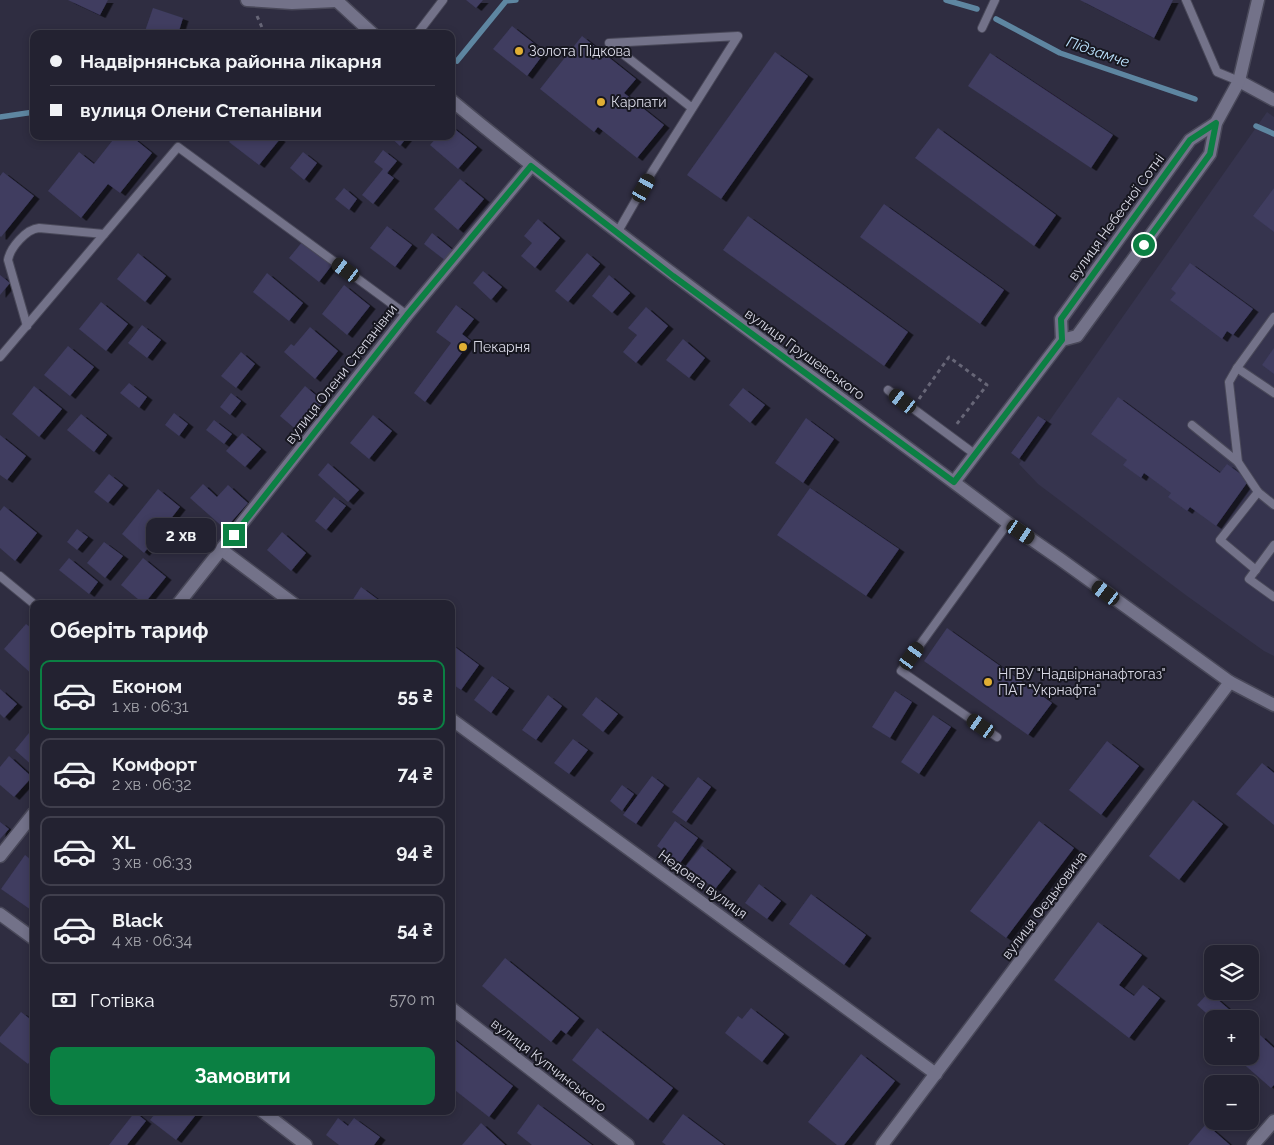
<!DOCTYPE html>
<html lang="uk">
<head>
<meta charset="utf-8">
<style>
	:root { --surface:#232231; --page:#2f2f3d; --text:#f1f3f6; --muted:#a3a4ab; --line:#403f4d; --accent:#0b8043 }
	body { margin:0; font-family:Raleway,sans-serif; background:var(--page); color:var(--text); height:100vh; display:flex; flex-direction:column; font-size:19px; white-space:nowrap }
	* { box-sizing:border-box; margin:0 }
	p { font-size:16px; color:var(--muted) }
	.icon { flex:none; width:28px; height:28px; fill:none; stroke:currentColor; stroke-width:2; stroke-linecap:round; stroke-linejoin:round }
	.map { position:relative; flex:1; overflow:hidden }
	.details { position:absolute; left:30px; top:600px; width:425px; height:515px; display:flex; flex-direction:column; background:var(--surface); border-radius:10px; box-shadow:0 2px 8px #0003,0 0 0 1px var(--line) }
	.details>* { flex:none }
	.banner { position:absolute; left:30px; top:30px; width:425px; height:110px; border-radius:10px; box-shadow:0 2px 8px #0003,0 0 0 1px var(--line); display:grid; align-content:center; height:110px; padding:0 20px; background:var(--surface) }
	.controls { position:absolute; left:1204px; top:945px; display:grid; gap:10px }
	.controls a { display:grid; place-items:center; width:55px; height:55px; border-radius:10px; background:var(--surface); box-shadow:0 2px 8px #0003,0 0 0 1px var(--line); font-size:25px }
	.end { position:absolute; width:22px; height:22px; margin:-11px; border:6px solid #0b8043; background:#fff; box-shadow:0 0 0 2px #fff }
	.from { border-radius:50% }
	.bubble { position:absolute; height:35px; border-radius:10px; background:var(--surface); box-shadow:0 2px 8px #0003,0 0 0 1px var(--line); font-size:16px; font-weight:700; line-height:35px; text-align:center }
	.car { position:absolute; width:15px; height:30px; margin:-15px -8px; border-radius:6px; box-shadow:0 0 4px 1px #0007; background:linear-gradient(#222 24%,#8ab4d8 0 40%,#222 0 76%,#8ab4d8 0 86%,#222 0) }
	.banner b { display:flex; align-items:center; gap:18px; height:48px; font-size:19px }
	.banner b+b { border-top:1px solid var(--line) }
	.banner i { width:12px; height:12px; background:var(--text) }
	ul { padding:0; list-style:none }
	li { display:flex; align-items:center; gap:15px; height:70px; margin:0 10px 8px; padding:0 10px; border:2px solid var(--line); border-radius:10px }
	li div { flex:1 }
	li b { display:block; font-size:19px }
	li em { font-style:normal; font-weight:700 }
	li.on { border-color:var(--accent) }
	li>.icon { width:45px; height:45px; stroke-width:1.5 }
	h2 { padding:0 20px; font-size:22px; line-height:60px }
	.pay { display:flex; align-items:center; gap:12px; height:55px; padding:0 20px; font-size:19px }
	.pay p { margin-inline-start:auto }
	.action { display:flex; gap:10px; margin-top:auto; padding:10px 20px }
	.action a { flex:1; height:58px; border-radius:10px; background:var(--accent); color:#fff; font-size:20px; font-weight:700; line-height:58px; text-align:center }
	.map>svg:first-child { display:block }
</style>
</head>
<body>
<div class="map">
<svg width="1274" height="1145" viewBox="0 0 1274 1145">
	<defs>
		<filter id="shadow"><feDropShadow dx="5.5" dy="3" stdDeviation="0" flood-color="#0009"/></filter>
	</defs>
	<rect width="100%" height="100%" fill="#2f2d41"/>
	<polygon fill="#36344e" points="1267,112 1274,117 1274,656 1264,651 1187,596 1038,484 1019,464"/>
	<g fill="none" stroke-linecap="round" stroke-linejoin="round">
		<g stroke="#5e86a1" stroke-width="5.5">
			<polyline points="946,0 977,9"/>
			<polyline points="996,19 1060,53 1195,99"/>
			<polyline points="457,61 506,1 516,0"/>
			<polyline points="0,117 34,112"/>
			<polyline points="1256,126 1274,134"/>
		</g>
	</g>
	<g fill="#3f3c60" filter="url(#shadow)">
		<polygon points="68,0 108,0 100,15"/>
		<polygon points="466,0 483,0 476,8"/>
		<polygon points="1080,0 1173,0 1154,38"/>
		<polygon points="153,8 183,18 178,34 144,34"/>
		<polygon points="512,26 545,52 527,76 493,49"/>
		<polygon points="582,36 636,79 624,93 664,125 637,158 598,127 594,132 540,89"/>
		<polygon points="775,52 808,76 721,199 687,175"/>
		<polygon points="990,53 1113,135 1091,168 968,86"/>
		<polygon points="451,126 477,147 458,169 430,145 438,136 451,136"/>
		<polygon points="938,128 1056,215 1034,246 915,158"/>
		<polygon points="116,136 131,136 152,153 120,193 108,184 81,218 48,191 79,152 94,164"/>
		<polygon points="234,136 276,136 280,139 259,165 229,142"/>
		<polygon points="389,136 408,136 400,146"/>
		<polygon points="383,150 397,161 387,173 394,178 373,204 362,195 383,169 374,162"/>
		<polygon points="303,152 317,163 304,180 290,168"/>
		<polygon points="3,172 34,196 1,237 0,236 0,176"/>
		<polygon points="460,179 484,199 458,230 434,209"/>
		<polygon points="344,188 357,199 349,210 335,199"/>
		<polygon points="1274,188 1274,232 1253,216"/>
		<polygon points="884,204 1004,290 980,324 860,237"/>
		<polygon points="748,216 908,332 884,366 723,250"/>
		<polygon points="538,219 560,238 535,268 521,256 532,243 524,236"/>
		<polygon points="387,226 412,245 395,267 370,248"/>
		<polygon points="432,233 454,251 446,261 424,244"/>
		<polygon points="303,241 332,265 319,282 289,258"/>
		<polygon points="138,253 166,276 145,302 117,279"/>
		<polygon points="587,253 600,264 568,302 555,291"/>
		<polygon points="1190,263 1253,309 1233,335 1227,331 1222,339 1170,300 1176,293 1171,289"/>
		<polygon points="483,271 502,287 491,300 473,283"/>
		<polygon points="267,273 303,303 289,321 253,292"/>
		<polygon points="0,275 10,283 0,295"/>
		<polygon points="609,275 630,293 612,313 592,296"/>
		<polygon points="344,285 370,306 347,335 322,314"/>
		<polygon points="101,302 128,324 106,351 79,329"/>
		<polygon points="456,305 474,319 462,334 471,341 425,402 414,393 451,343 436,332"/>
		<polygon points="646,307 668,326 636,363 623,352 637,335 628,328"/>
		<polygon points="142,325 161,340 147,358 128,343"/>
		<polygon points="310,327 338,351 315,379 284,352 291,344 294,346"/>
		<polygon points="683,339 705,358 689,378 666,360"/>
		<polygon points="68,346 94,367 70,396 44,375"/>
		<polygon points="1274,348 1274,374 1262,365"/>
		<polygon points="241,352 255,364 236,388 221,376"/>
		<polygon points="129,383 147,397 139,408 120,393"/>
		<polygon points="34,386 62,409 39,437 12,414"/>
		<polygon points="305,386 324,402 299,432 280,416"/>
		<polygon points="743,388 765,405 750,423 729,405"/>
		<polygon points="231,393 241,401 230,415 220,407"/>
		<polygon points="1118,397 1220,473 1227,464 1249,480 1216,526 1190,507 1187,511 1168,497 1171,493 1144,473 1141,478 1123,465 1127,460 1091,434"/>
		<polygon points="174,413 188,424 179,436 165,425"/>
		<polygon points="81,414 107,435 94,452 67,430"/>
		<polygon points="373,415 392,431 369,459 350,443"/>
		<polygon points="1038,416 1046,421 1019,459 1011,453"/>
		<polygon points="806,418 834,439 803,483 775,463"/>
		<polygon points="214,420 232,434 224,444 206,430"/>
		<polygon points="242,433 261,449 245,467 226,451"/>
		<polygon points="0,435 26,456 7,480 0,475"/>
		<polygon points="328,463 359,490 348,502 318,475"/>
		<polygon points="109,474 123,485 108,503 94,492"/>
		<polygon points="203,484 217,497 228,485 248,503 225,529 190,498"/>
		<polygon points="810,488 899,549 866,596 777,535"/>
		<polygon points="158,489 180,507 144,553 122,534"/>
		<polygon points="334,497 346,506 326,530 315,521"/>
		<polygon points="4,506 37,533 15,561 0,548 0,511"/>
		<polygon points="77,529 88,537 77,550 67,542"/>
		<polygon points="282,532 306,553 291,571 267,550"/>
		<polygon points="104,542 123,556 105,578 87,563"/>
		<polygon points="69,558 98,582 89,594 59,570"/>
		<polygon points="143,558 166,577 144,604 121,585"/>
		<polygon points="361,587 384,604 350,604"/>
		<polygon points="26,624 34,630 34,676 4,649"/>
		<polygon points="947,628 1052,703 1028,735 924,661"/>
		<polygon points="451,644 479,665 461,690 451,683"/>
		<polygon points="492,676 509,688 491,713 474,700"/>
		<polygon points="0,689 17,704 4,718 0,714"/>
		<polygon points="895,691 912,702 890,738 872,727"/>
		<polygon points="548,695 562,706 536,740 522,730"/>
		<polygon points="596,697 618,714 603,732 582,715"/>
		<polygon points="933,715 951,727 919,774 901,762"/>
		<polygon points="29,733 34,737 34,767 15,750"/>
		<polygon points="573,739 588,750 569,774 554,763"/>
		<polygon points="1107,741 1139,766 1101,815 1069,790"/>
		<polygon points="9,756 32,777 14,797 0,785 0,767"/>
		<polygon points="1262,763 1274,773 1274,825 1236,794"/>
		<polygon points="652,776 664,785 636,824 623,815"/>
		<polygon points="698,777 711,787 686,822 672,812"/>
		<polygon points="622,785 634,794 622,811 610,801"/>
		<polygon points="1193,800 1223,824 1179,880 1149,856"/>
		<polygon points="675,821 698,838 680,863 657,846"/>
		<polygon points="1039,821 1074,848 1006,938 970,911"/>
		<polygon points="0,822 9,829 0,839"/>
		<polygon points="702,846 731,869 715,889 686,866"/>
		<polygon points="25,855 34,862 34,912 1,889"/>
		<polygon points="759,884 781,901 767,919 745,903"/>
		<polygon points="811,894 866,935 844,965 789,924"/>
		<polygon points="1098,922 1142,955 1119,985 1134,996 1143,985 1160,998 1129,1038 1054,980"/>
		<polygon points="505,958 579,1018 566,1034 561,1030 551,1042 482,986"/>
		<polygon points="1209,992 1231,1011 1224,1019 1213,1019 1197,1005"/>
		<polygon points="751,1008 784,1034 762,1062 725,1033 738,1016 742,1019"/>
		<polygon points="21,1012 34,1022 34,1057 28,1064 0,1042 0,1037"/>
		<polygon points="597,1028 673,1088 648,1120 572,1060"/>
		<polygon points="1260,1035 1274,1048 1274,1085 1271,1088 1239,1060 1242,1056 1250,1056 1250,1047"/>
		<polygon points="451,1037 513,1086 489,1117 451,1087"/>
		<polygon points="861,1054 895,1081 844,1145 837,1145 808,1122"/>
		<polygon points="538,1104 592,1145 532,1145 517,1133"/>
		<polygon points="157,1111 199,1111 176,1140 150,1120"/>
		<polygon points="135,1112 146,1121 127,1145 109,1145"/>
		<polygon points="683,1114 724,1145 666,1145 662,1142"/>
		<polygon points="338,1118 348,1126 354,1118 380,1137 374,1145 339,1145 326,1135"/>
		<polygon points="481,1123 505,1145 462,1145"/>
		<polygon points="1206,1124 1230,1145 1188,1145"/>
	</g>
	<g fill="none" stroke-linecap="round" stroke-linejoin="round">
		<defs>
			<g id="service">
				<polyline points="1186,0 1217,72 1239,81"/>
				<polyline points="982,28 995,0"/>
				<polyline points="417,34 443,0"/>
				<polyline points="617,233 652,172 738,36 609,43 692,108"/>
				<polyline points="1274,317 1237,368 1274,393"/>
				<path d="M27 326 8 260C10 248 26 229 39 228L104 234"/>
				<polyline points="0,357 178,147 407,315"/>
				<polyline points="1237,368 1229,382 1238,462 1258,492 1274,505"/>
				<polyline points="888,390 976,455"/>
				<polyline points="1192,425 1238,462"/>
				<polyline points="1274,545 1249,579 1274,597"/>
				<polyline points="1256,570 1220,540 1258,492"/>
				<polyline points="0,576 34,604"/>
				<polyline points="997,737 901,671 1008,523"/>
			</g>
			<g id="minor">
				<polyline points="247,0 292,3 336,1"/>
				<polyline points="1239,81 1274,100"/>
				<polyline points="1062,340 1061,319 1190,140 1216,123"/>
				<polyline points="954,482 1062,340 1077,336 1210,154 1216,123 1239,81 1258,0"/>
				<polyline points="222,550 294,604"/>
				<polyline points="178,604 407,315 531,166"/>
				<polyline points="451,719 936,1074"/>
				<polyline points="0,856 34,813"/>
				<polyline points="0,914 34,939"/>
				<polyline points="451,1008 628,1145"/>
				<polyline points="262,1111 306,1145"/>
				<polyline points="882,1145 1230,682"/>
				<polyline points="1253,1145 1274,1121"/>
			</g>
			<g id="tertiary">
				<polyline points="336,0 373,34"/>
				<path d="M451 100C631 249 822 382 1008 523L1060 559 1230 682 1274 705"/>
			</g>
		</defs>
		<use href="#service" stroke="#494859" stroke-width="10"/>
		<use href="#minor" stroke="#494859" stroke-width="15"/>
		<use href="#tertiary" stroke="#494859" stroke-width="15"/>
		<g stroke="#676677" stroke-width="3" stroke-dasharray="4 4" stroke-linecap="butt">
			<polyline points="257,16 264,32"/>
			<polyline points="919,399 949,357 987,385 956,425"/>
		</g>
		<use href="#service" stroke="#737289" stroke-width="8"/>
		<use href="#minor" stroke="#737289" stroke-width="12"/>
		<use href="#tertiary" stroke="#737289" stroke-width="12"/>
	</g>
	<g fill="none" stroke-linecap="round" stroke-linejoin="round">
		<polyline stroke="#0b8043" stroke-width="6" points="234,535 407,315 531,166 673,276 954,482 1062,340 1061,319 1190,140 1216,123 1210,154 1144,245"/>
	</g>
	<g fill="#e1af34" stroke="#171720" stroke-width="2">
		<circle cx="519" cy="51" r="5"/>
		<circle cx="601" cy="102" r="5"/>
		<circle cx="463" cy="347" r="5"/>
		<circle cx="988" cy="682" r="5"/>
	</g>
	<g text-anchor="middle" stroke-width="4" stroke-linejoin="round" paint-order="stroke">
		<g font-size="14" fill="#d9d9e6" stroke="#171720" text-anchor="start">
			<text x="529" y="56">Золота Підкова</text>
			<text x="611" y="107">Карпати</text>
			<text x="473" y="352">Пекарня</text>
			<text x="998" y="679">НГВУ "Надвірнанафтогаз"<tspan x="998" dy="16">ПАТ "Укрнафта"</tspan></text>
		</g>
		<g font-size="14" fill="#d9d9e6" stroke="#171720">
			<text transform="translate(1116 217) rotate(-54)" y="5">вулиця Небесної Сотні</text>
			<text transform="translate(805 354) rotate(36)" y="5">вулиця Грушевського</text>
			<text transform="translate(341 374) rotate(-52)" y="5">вулиця Олени Степанівни</text>
			<text transform="translate(703 884) rotate(36)" y="5">Недовга вулиця</text>
			<text transform="translate(1044 905) rotate(-53)" y="5">вулиця Федьковича</text>
			<text transform="translate(549 1065) rotate(38)" y="5">вулиця Купчинського</text>
		</g>
		<g font-size="15" font-style="italic" fill="#bbe1fc" stroke="#171720">
			<text transform="translate(1098 52) rotate(19)" y="5">Підзамче</text>
		</g>
	</g>
</svg>
<div class="controls">
<a><svg class="icon" aria-label="layers" viewBox="0 0 24 24"><path d="M12 4l9 5-9 5-9-5zM3 14l9 5 9-5"/></svg></a>
<a>+</a>
<a>−</a>
</div>
<i class="end from" style="left:1144px;top:245px"></i>
<i class="end" style="left:234px;top:535px"></i>
<div class="bubble" style="left:146px;top:518px;width:70px">2 хв</div>
<i class="car" style="left:644px;top:188px;rotate:29deg"></i>
<i class="car" style="left:346px;top:270px;rotate:306deg"></i>
<i class="car" style="left:903px;top:401px;rotate:307deg"></i>
<i class="car" style="left:1021px;top:532px;rotate:124deg"></i>
<i class="car" style="left:1106px;top:593px;rotate:306deg"></i>
<i class="car" style="left:912px;top:656px;rotate:36deg"></i>
<i class="car" style="left:981px;top:726px;rotate:305deg"></i>
<div class="banner">
<b><i class="from"></i>Надвірнянська районна лікарня</b>
<b><i></i>вулиця Олени Степанівни</b>
</div>
<section class="details">
<h2>Оберіть тариф</h2>
<ul>
<li class="on"><svg class="icon" aria-label="car" viewBox="0 0 24 24"><path d="M5 17H2v-5l4-1 3-4h7l3 4 3 1v5h-3M9 17h6M6 11h13"/><circle cx="7" cy="17" r="2"/><circle cx="17" cy="17" r="2"/></svg><div><b>Економ</b><p>1 хв · 06:31</p></div><em>55 ₴</em></li>
<li><svg class="icon" aria-label="car" viewBox="0 0 24 24"><path d="M5 17H2v-5l4-1 3-4h7l3 4 3 1v5h-3M9 17h6M6 11h13"/><circle cx="7" cy="17" r="2"/><circle cx="17" cy="17" r="2"/></svg><div><b>Комфорт</b><p>2 хв · 06:32</p></div><em>74 ₴</em></li>
<li><svg class="icon" aria-label="car" viewBox="0 0 24 24"><path d="M5 17H2v-5l4-1 3-4h7l3 4 3 1v5h-3M9 17h6M6 11h13"/><circle cx="7" cy="17" r="2"/><circle cx="17" cy="17" r="2"/></svg><div><b>XL</b><p>3 хв · 06:33</p></div><em>94 ₴</em></li>
<li><svg class="icon" aria-label="car" viewBox="0 0 24 24"><path d="M5 17H2v-5l4-1 3-4h7l3 4 3 1v5h-3M9 17h6M6 11h13"/><circle cx="7" cy="17" r="2"/><circle cx="17" cy="17" r="2"/></svg><div><b>Black</b><p>4 хв · 06:34</p></div><em>54 ₴</em></li>
</ul>
<div class="pay"><svg class="icon" aria-label="cash" viewBox="0 0 24 24"><path d="M3 7h18v10H3z"/><circle cx="12" cy="12" r="2"/></svg>Готівка<p>570 m</p></div>
<div class="action"><a>Замовити</a></div>
</section>
</div>
</body>
</html>
